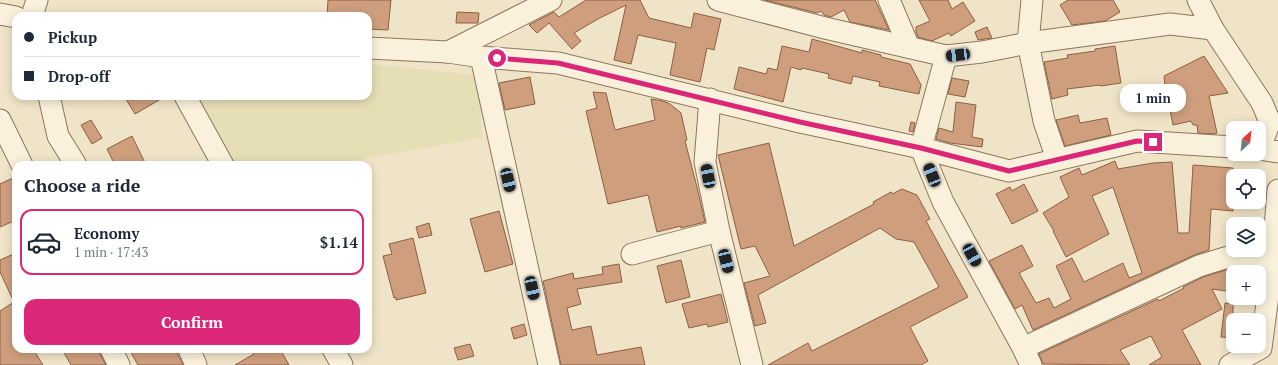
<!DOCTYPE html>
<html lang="en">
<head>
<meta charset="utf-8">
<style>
	:root { --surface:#fff; --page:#f2f2f3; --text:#1f2937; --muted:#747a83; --line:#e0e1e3; --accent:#db2777 }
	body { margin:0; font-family:"PT Serif",serif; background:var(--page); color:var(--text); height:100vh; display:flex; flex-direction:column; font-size:15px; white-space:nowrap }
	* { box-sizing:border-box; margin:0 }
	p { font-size:13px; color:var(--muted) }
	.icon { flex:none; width:22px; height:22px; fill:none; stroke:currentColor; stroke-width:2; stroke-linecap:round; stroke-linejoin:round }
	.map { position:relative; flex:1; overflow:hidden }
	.drawer { position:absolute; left:12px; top:161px; width:360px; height:192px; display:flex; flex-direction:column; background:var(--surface); border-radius:12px; box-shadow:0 2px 10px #0003 }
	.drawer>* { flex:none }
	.hud { position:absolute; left:12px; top:12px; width:360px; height:88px; border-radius:12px; box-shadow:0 2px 10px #0003; display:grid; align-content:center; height:88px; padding:0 12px; background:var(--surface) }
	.needle { width:26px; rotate:27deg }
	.tools { position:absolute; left:1226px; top:121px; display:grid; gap:8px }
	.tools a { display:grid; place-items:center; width:40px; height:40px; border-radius:8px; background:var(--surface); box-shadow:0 2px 10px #0003; font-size:20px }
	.end { position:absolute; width:18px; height:18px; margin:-9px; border:5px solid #db2777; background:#fff; box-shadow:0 0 0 2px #fff }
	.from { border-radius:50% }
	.bubble { position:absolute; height:28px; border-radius:12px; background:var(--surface); box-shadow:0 2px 10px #0003; font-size:13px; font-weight:600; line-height:28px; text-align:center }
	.car { position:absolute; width:12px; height:24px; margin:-12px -6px; border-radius:5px; box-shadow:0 0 3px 1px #0007; background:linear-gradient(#222 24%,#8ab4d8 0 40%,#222 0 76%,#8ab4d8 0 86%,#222 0) }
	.hud b { display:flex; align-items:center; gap:14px; height:38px; font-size:15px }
	.hud b+b { border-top:1px solid var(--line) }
	.hud i { width:10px; height:10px; background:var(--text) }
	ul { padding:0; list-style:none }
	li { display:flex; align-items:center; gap:12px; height:66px; margin:0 8px 6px; padding:0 4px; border:2px solid var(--line); border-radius:12px }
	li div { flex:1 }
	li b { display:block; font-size:15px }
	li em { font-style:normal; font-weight:600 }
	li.current { border-color:var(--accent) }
	li>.icon { width:36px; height:36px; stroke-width:1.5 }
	h2 { padding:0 12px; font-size:18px; line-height:48px }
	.button { display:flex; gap:8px; margin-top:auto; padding:8px 12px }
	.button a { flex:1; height:46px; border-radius:12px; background:var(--accent); color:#fff; font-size:16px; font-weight:600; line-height:46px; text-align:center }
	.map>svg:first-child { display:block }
</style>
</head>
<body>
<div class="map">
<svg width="1278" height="365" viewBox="0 0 1278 365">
	<rect width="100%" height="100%" fill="#f0e4c8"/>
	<polygon fill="#e6deb5" points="368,64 470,74 479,82 482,138 326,165 225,165 187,96 368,96"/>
	<g fill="#cf9f7d" stroke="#8d5f41">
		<polygon points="328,0 391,0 388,30 368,29 368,16 327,16"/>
		<polygon points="586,0 640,0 649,18 691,28 694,13 721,19 714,50 707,48 700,82 670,75 676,43 638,35 631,64 614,60 626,5 598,19 574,33 581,41 572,49 549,23 537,33 529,25 554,12 559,17"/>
		<polygon points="765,0 875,0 889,30 850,22 844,10 831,17 824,15 821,11 817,13"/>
		<polygon points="919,0 948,0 952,9 963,2 975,21 951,36 949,33 932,41 918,37 916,32 916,27 930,21"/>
		<polygon points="1068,0 1113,0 1120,12 1105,21 1072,25 1060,5"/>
		<polygon points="457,12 479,13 478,23 456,23"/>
		<polygon points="987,27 992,38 978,40 975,32"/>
		<polygon points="812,39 862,53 862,50 881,55 881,57 910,64 921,85 919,94 879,86 880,82 853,76 851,84 828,78 829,74 802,68 801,70 791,67 783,102 734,89 739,67 766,74 768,68 777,70 782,46 809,52"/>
		<polygon points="1115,46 1121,83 1101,86 1100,85 1067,89 1068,95 1052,99 1044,62 1068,58 1067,55 1095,51 1095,49"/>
		<polygon points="1204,56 1228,93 1209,96 1217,133 1214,134 1198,133 1197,125 1193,125 1191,121 1173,125 1165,85 1164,76"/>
		<polygon points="530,77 535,104 505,110 499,83"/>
		<polygon points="952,78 969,81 965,97 948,94"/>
		<polygon points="593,92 606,93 615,130 655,120 651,99 663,101 670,104 681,113 687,140 685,141 697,187 705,222 681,228 681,226 657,232 648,195 608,204 586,111 597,108"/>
		<polygon points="124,96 166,96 135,114"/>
		<polygon points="956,102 976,105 972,137 983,139 982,147 950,143 936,139 939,128 953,132"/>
		<polygon points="1078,115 1080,123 1107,118 1111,135 1065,146 1056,120"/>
		<polygon points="91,120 102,138 92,144 81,125"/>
		<polygon points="911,122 915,123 913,132 909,131"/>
		<polygon points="132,136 146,165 115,165 107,149"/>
		<polygon points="769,143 794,246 874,204 873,202 891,192 892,194 902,189 917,195 930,219 926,221 968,297 910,327 928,361 921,365 768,365 808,343 812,351 939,287 914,242 896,239 880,228 758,295 766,323 755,326 744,283 770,276 755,246 741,249 718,155"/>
		<polygon points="1115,161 1118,169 1153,163 1172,162 1178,233 1189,233 1193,165 1233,168 1233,211 1211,209 1209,250 1194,255 1033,330 1022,305 1015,309 989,261 1022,245 1033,266 1019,273 1036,303 1049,298 1054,308 1071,299 1056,266 1072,258 1084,282 1123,263 1129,278 1142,273 1113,187 1092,196 1109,234 1066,257 1053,231 1054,231 1043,213 1069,197 1060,177 1079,168 1082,175"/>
		<polygon points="13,178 16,184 16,220 0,227 0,184"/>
		<polygon points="1024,184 1038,211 1012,224 996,194 1010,187 1012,191"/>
		<polygon points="499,211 513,264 485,272 470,219"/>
		<polygon points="429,223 432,235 419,238 416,227"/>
		<polygon points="413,238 426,293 396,300 396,297 394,298 383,256 392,254 389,244"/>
		<polygon points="16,253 16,349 33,349 43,365 0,365 0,311 14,302 0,272 0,260"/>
		<polygon points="681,260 690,297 666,303 657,266"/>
		<polygon points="619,264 622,282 577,289 581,304 567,308 572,330 591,326 597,355 641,347 645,365 561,365 543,281 573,273 574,279 603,274 602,267"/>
		<polygon points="1229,269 1233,269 1233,292 1212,289 1222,309 1182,330 1201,365 1149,365 1162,357 1151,336 1120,350 1130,365 1043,364 1039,354 1043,352 1158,299 1159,301 1184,288 1183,287 1203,277"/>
		<polygon points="721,294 728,322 708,327 707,324 689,328 682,304"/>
		<polygon points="1225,303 1233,304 1233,338 1221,337"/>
		<polygon points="524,324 527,335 514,339 511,328"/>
		<polygon points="470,344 474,356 458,360 454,348"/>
		<polygon points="62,349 97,349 106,365 71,365"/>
		<polygon points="129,349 175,349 183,365 138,365"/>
		<polygon points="251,349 280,349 289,365 235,365 254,354"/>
	</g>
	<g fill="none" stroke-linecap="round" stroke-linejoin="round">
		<defs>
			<g id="minor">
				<polyline points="718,0 825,28 946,56 921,148 943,202 1023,348 1031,365"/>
				<polyline points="889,0 909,47"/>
				<polyline points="1032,0 1028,43 1044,121 1057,159"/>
				<polyline points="1198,0 1213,29 1262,103 1270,122 1259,149"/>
				<polyline points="0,14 16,17"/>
				<polyline points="32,16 37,0"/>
				<polyline points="368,48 448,52 481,57 558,63 800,122 921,148 1009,171 1137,141 1233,147"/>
				<polyline points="448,52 551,0"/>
				<polyline points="946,56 982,52 1028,43 1170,24 1213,29"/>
				<polyline points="481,57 549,365"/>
				<polyline points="49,96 58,136 76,165"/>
				<polyline points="185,96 223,165"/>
				<polyline points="710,99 705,162 719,231 752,365"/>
				<polyline points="0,120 22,165"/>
				<polyline points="1259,149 1278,152"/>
				<polyline points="632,254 719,231"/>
				<polyline points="1023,348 1199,266 1228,257 1251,259 1278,268"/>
				<polyline points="111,349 119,365"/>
				<polyline points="189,349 196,365"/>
				<polyline points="333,349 342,365"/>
				<polyline points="1230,365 1261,348 1272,266 1278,190"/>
			</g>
		</defs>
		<use href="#minor" stroke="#8d765c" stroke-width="23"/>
		<use href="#minor" stroke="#faf1dc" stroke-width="21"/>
	</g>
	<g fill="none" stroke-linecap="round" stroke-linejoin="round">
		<polyline stroke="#db2777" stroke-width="5" points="497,58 558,63 800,122 921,148 1009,171 1137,141 1153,142"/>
	</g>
</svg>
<div class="tools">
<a><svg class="needle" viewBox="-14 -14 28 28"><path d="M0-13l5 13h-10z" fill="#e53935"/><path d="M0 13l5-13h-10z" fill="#747a83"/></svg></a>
<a><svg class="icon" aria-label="locate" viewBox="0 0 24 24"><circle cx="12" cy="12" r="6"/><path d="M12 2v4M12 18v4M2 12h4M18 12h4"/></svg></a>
<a><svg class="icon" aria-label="layers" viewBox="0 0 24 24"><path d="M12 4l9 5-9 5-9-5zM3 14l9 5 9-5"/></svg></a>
<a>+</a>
<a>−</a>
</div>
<i class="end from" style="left:497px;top:58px"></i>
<i class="end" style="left:1153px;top:142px"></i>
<div class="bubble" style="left:1120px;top:84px;width:66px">1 min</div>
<i class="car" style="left:958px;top:55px;rotate:263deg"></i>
<i class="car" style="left:932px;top:175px;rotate:338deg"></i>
<i class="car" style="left:708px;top:176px;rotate:349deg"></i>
<i class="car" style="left:508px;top:180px;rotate:167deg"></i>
<i class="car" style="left:972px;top:255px;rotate:151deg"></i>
<i class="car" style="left:726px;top:261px;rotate:166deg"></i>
<i class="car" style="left:532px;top:288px;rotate:168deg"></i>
<div class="hud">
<b><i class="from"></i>Pickup</b>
<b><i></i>Drop-off</b>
</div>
<section class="drawer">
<h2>Choose a ride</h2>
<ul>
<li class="current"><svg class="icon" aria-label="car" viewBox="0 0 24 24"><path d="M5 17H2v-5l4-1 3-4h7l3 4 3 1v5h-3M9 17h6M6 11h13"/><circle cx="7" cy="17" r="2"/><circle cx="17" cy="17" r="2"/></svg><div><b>Economy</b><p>1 min · 17:43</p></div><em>$1.14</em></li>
</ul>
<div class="button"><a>Confirm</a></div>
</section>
</div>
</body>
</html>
